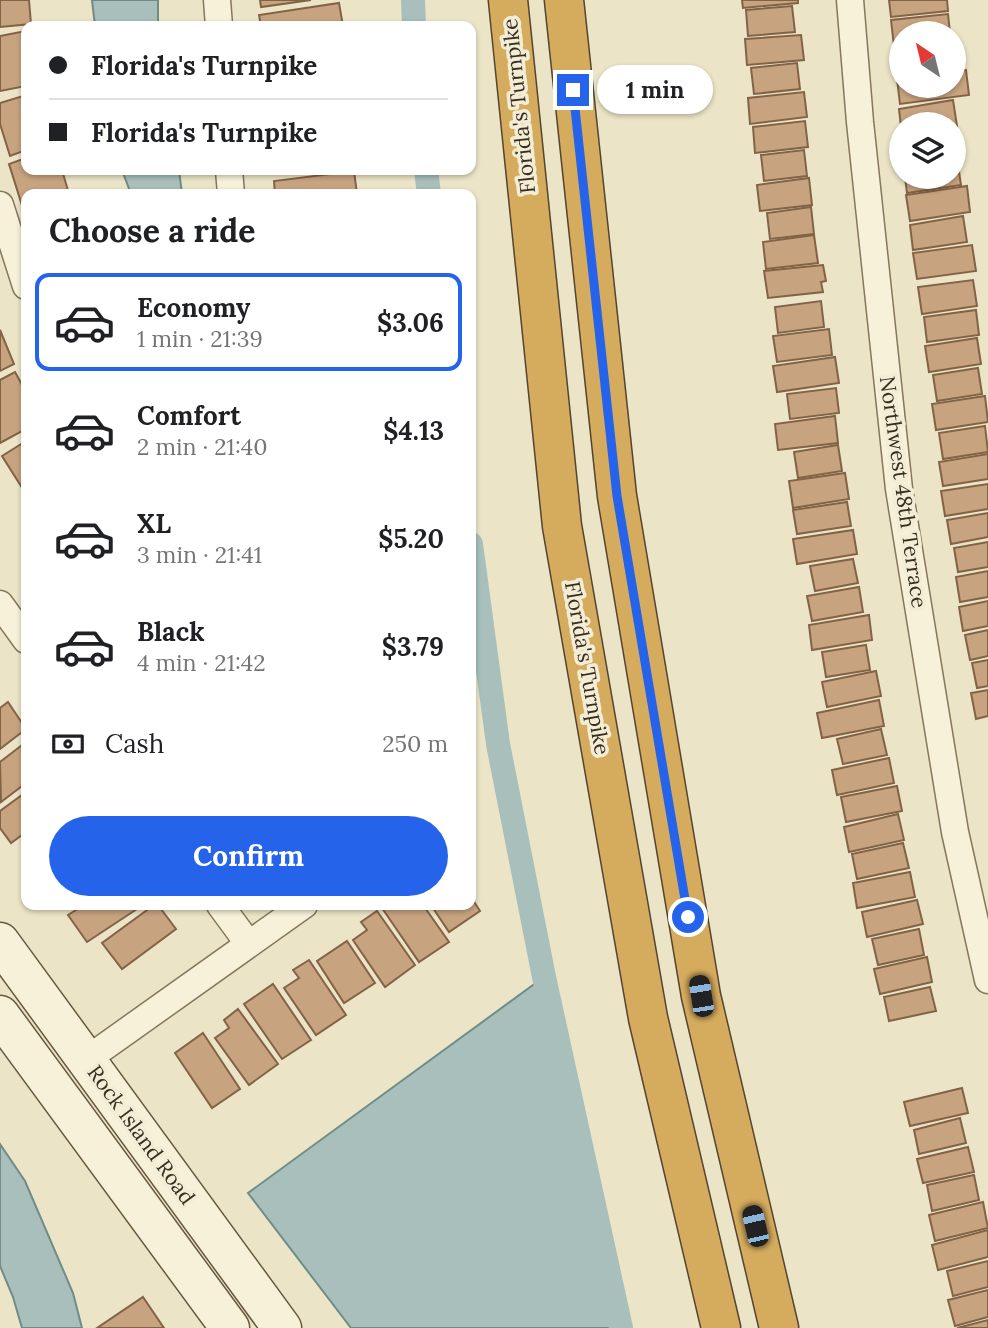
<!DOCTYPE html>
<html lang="en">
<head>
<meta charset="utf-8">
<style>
	:root { --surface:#fff; --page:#f2f2f2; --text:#202124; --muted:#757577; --line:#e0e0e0; --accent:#2563eb }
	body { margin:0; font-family:Lora,serif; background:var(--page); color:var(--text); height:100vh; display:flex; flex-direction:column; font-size:26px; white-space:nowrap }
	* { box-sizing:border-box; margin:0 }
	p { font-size:23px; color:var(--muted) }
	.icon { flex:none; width:38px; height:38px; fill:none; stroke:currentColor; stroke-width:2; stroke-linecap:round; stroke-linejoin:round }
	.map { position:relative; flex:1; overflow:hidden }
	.sheet { position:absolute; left:21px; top:189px; width:455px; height:721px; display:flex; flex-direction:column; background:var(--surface); border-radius:14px; box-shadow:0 2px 5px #0004 }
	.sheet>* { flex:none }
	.hud { position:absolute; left:21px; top:21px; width:455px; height:154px; border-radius:14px; box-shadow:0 2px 5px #0004; display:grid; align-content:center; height:154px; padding:0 28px; background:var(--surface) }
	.needle { width:46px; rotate:325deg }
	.controls { position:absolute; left:889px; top:21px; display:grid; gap:14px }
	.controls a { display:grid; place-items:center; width:77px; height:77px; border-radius:50%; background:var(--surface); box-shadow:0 2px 5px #0004; font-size:35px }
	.end { position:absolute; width:32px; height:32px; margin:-16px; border:9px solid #2563eb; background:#fff; box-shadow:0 0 0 4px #fff }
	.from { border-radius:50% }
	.bubble { position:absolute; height:49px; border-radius:24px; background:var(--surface); box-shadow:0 2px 5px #0004; font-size:23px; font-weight:700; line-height:49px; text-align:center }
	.car { position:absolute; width:21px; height:42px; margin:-21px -10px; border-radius:9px; box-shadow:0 0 5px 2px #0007; background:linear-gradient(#222 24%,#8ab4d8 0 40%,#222 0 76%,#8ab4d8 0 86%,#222 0) }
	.hud b { display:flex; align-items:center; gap:24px; height:66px; font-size:26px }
	.hud b+b { border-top:2px solid var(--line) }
	.hud i { width:18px; height:18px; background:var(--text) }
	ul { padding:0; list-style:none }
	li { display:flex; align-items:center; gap:21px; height:98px; margin:0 14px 10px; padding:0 14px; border:4px solid transparent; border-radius:14px }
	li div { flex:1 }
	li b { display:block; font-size:26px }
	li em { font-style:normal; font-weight:700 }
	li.active { border-color:var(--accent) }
	li>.icon { width:63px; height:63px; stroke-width:1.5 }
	h2 { padding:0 28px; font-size:32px; line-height:84px }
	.pay { display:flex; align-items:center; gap:18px; height:77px; padding:0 28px; font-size:26px }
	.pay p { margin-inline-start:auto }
	.cta { display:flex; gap:14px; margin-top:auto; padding:14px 28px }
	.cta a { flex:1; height:80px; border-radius:42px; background:var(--accent); color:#fff; font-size:28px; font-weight:700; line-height:80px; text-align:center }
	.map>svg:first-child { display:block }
</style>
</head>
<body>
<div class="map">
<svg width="988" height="1328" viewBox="0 0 988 1328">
	<rect width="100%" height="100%" fill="#ebe4c6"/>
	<g fill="#a8bfbb" stroke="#6f8d88" stroke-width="2">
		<polygon points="92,0 158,0 158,26 95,26"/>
		<polygon points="122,170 179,170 182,194 131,194"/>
		<polygon points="544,977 621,1328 351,1328 248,1193"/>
		<polygon points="0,1144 25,1181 73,1293 82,1328 22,1328 13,1297 0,1266"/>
	</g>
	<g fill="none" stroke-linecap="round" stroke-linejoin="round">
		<g stroke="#a8bfbb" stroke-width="24">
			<polyline points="413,0 414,26"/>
			<polyline points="426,170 429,194"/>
			<polyline points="471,544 498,744 544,977 621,1328"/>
		</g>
	</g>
	<g fill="#c7a37f" stroke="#836345" stroke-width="2">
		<polygon points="0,0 29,0 31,24 0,27"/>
		<polygon points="260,0 311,0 261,7"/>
		<polygon points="742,0 798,0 798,3 743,8"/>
		<polygon points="889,0 947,0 948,11 891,17"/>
		<polygon points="339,3 343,26 261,26 259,15"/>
		<polygon points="792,6 795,32 748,36 746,10"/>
		<polygon points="948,14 950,33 901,33 901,45 894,46 891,20"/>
		<polygon points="26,31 26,86 0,91 0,36"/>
		<polygon points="801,35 804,60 747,65 745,39"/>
		<polygon points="901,48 901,74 897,75 894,49"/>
		<polygon points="797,63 800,89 754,94 751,68"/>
		<polygon points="966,70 969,95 900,104 897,79 901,78 901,86 954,86 954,72"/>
		<polygon points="804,92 807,117 750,124 748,98"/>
		<polygon points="26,95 26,150 10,156 0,124 0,103"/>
		<polygon points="953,100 957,126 901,124 901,127 899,109"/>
		<polygon points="805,121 808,147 755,153 753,127"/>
		<polygon points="804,150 807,176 764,181 761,155"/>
		<polygon points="26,158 26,170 62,170 69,194 26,194 25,215 9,164"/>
		<polygon points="957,158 961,185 907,193 905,177 954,177 954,159"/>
		<polygon points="354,171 357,194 275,194 274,181"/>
		<polygon points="809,178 812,205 760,211 757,185"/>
		<polygon points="967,186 970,212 910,221 906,195"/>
		<polygon points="811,207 814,234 770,239 767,213"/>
		<polygon points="963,216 967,242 913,250 910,225"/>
		<polygon points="814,235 818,263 766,269 763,242"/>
		<polygon points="972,245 976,271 917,279 913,253"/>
		<polygon points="823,265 826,281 821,282 823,292 768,298 764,271"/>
		<polygon points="973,280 977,306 922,314 918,287"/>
		<polygon points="821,301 824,327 778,333 775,307"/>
		<polygon points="976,310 979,335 927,342 924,317"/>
		<polygon points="829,329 832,355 777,362 773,336"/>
		<polygon points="0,330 14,364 0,371"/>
		<polygon points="977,338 981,364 929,372 925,346"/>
		<polygon points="835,357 839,383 777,392 773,366"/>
		<polygon points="978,368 982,394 937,401 933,375"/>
		<polygon points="15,372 26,392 26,429 0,443 0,380"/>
		<polygon points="836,388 839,413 790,419 787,394"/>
		<polygon points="985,396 988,422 936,430 932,404"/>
		<polygon points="835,416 838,443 778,450 775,424"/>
		<polygon points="985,426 988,452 943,459 939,433"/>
		<polygon points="26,441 26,494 2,456"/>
		<polygon points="838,445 842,471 798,478 794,452"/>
		<polygon points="988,454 988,479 943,486 939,462"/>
		<polygon points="845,473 849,499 793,508 789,481"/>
		<polygon points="988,484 988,509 945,516 941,491"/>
		<polygon points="847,502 851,526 797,534 793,510"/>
		<polygon points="988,513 988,537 951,544 947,520"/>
		<polygon points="853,530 857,554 797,564 793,539"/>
		<polygon points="988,542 988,567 958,572 954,548"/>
		<polygon points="853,559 858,583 815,591 810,566"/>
		<polygon points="988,571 988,597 960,602 956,577"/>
		<polygon points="859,587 863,612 812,621 807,596"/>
		<polygon points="988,601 988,626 963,631 959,607"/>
		<polygon points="869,615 872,640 812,650 809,625"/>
		<polygon points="988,630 988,656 970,660 965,635"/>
		<polygon points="866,645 870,670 826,677 822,652"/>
		<polygon points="988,660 988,686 977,688 972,663"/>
		<polygon points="876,671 881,696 827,707 822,682"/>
		<polygon points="988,690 988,716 976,719 971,693"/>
		<polygon points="879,700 884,726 822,738 817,713"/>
		<polygon points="8,702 26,729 0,749 0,708"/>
		<polygon points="881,729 887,755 843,764 837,739"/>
		<polygon points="26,742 26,783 1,802 0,762"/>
		<polygon points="889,758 894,783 837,795 832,770"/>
		<polygon points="897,786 902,811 846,822 841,797"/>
		<polygon points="26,792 26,832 11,843 0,828 0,811"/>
		<polygon points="898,814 904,840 849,852 844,827"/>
		<polygon points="903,843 909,868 857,879 852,854"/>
		<polygon points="910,872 915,897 857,908 853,883"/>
		<polygon points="471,897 480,911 449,932 431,905 471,905"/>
		<polygon points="917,900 923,924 867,937 862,912"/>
		<polygon points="84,905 143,905 87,942 68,915"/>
		<polygon points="154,905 158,905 176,929 122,969 102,943"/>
		<polygon points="386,905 423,905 449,942 419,962 382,908"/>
		<polygon points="377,911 415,965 385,987 353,940 367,930 361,922"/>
		<polygon points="919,929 924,955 878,965 872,939"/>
		<polygon points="347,941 375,983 344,1003 317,961"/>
		<polygon points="927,957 932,982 880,994 874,969"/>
		<polygon points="309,960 346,1015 316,1035 284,988 299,978 293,970"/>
		<polygon points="273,984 311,1040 282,1059 244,1004"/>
		<polygon points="930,987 936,1011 889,1021 884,997"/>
		<polygon points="238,1009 278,1064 249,1085 215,1038 229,1028 224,1020"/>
		<polygon points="203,1033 240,1089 212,1108 175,1053"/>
		<polygon points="962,1088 968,1113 910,1126 904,1102"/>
		<polygon points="960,1118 966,1143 919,1154 914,1130"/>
		<polygon points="968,1147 974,1172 923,1183 917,1159"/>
		<polygon points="974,1175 979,1200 932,1211 927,1185"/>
		<polygon points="983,1202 988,1228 935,1241 929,1215"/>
		<polygon points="988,1230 988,1257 938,1270 932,1245"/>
		<polygon points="988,1261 988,1287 953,1296 947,1271"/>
		<polygon points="988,1290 988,1317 955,1326 948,1300"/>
		<polygon points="143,1297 164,1328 97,1328"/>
		<polygon points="988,1320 988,1328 957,1328"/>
	</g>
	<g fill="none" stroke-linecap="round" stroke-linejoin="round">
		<defs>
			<g id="street">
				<polyline points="217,0 219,26"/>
				<polyline points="850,0 860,122 899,489 955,832 988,980"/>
				<polyline points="229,170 231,194"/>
				<polyline points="0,205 26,286"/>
				<polyline points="0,604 26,640"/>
				<polyline points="220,905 248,943"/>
				<polyline points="86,1060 304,905"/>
			</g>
			<g id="secondary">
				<polyline points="0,942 282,1328"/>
				<polyline points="0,1015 230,1328"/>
			</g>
			<g id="highway">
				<polyline points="508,0 562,526 648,1018 721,1328"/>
				<polyline points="564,0 617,496 701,996 779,1328"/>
			</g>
		</defs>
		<use href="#street" stroke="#86765d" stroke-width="29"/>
		<use href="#secondary" stroke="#685840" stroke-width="41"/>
		<use href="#highway" stroke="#544431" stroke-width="41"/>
		<use href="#street" stroke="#f7f1d9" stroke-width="26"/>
		<use href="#secondary" stroke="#f7f1d9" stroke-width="38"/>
		<use href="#highway" stroke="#d5ab5d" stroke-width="38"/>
	</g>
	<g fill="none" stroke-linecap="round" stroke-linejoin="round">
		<polyline stroke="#2563eb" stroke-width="9" points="573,90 617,496 688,917"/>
	</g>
	<g text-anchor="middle" stroke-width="7" stroke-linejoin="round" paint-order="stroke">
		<g font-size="21" fill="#372d20" stroke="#f3edd6">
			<text transform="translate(519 106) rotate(-96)" y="7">Florida's Turnpike</text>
			<text transform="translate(903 492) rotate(82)" y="7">Northwest 48th Terrace</text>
			<text transform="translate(587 668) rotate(80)" y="7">Florida's Turnpike</text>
			<text transform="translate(141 1135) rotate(54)" y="7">Rock Island Road</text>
		</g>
	</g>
</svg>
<div class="controls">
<a><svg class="needle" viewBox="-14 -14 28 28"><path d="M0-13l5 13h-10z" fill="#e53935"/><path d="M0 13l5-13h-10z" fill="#757577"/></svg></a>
<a><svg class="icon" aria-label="layers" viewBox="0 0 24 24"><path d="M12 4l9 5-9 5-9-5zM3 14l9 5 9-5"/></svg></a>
</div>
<i class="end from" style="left:688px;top:917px"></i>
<i class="end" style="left:573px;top:90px"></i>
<div class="bubble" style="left:597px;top:65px;width:116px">1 min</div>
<i class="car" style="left:701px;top:996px;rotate:351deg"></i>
<i class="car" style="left:755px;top:1226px;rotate:347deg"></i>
<div class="hud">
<b><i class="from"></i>Florida's Turnpike</b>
<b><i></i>Florida's Turnpike</b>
</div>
<section class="sheet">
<h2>Choose a ride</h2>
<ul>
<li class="active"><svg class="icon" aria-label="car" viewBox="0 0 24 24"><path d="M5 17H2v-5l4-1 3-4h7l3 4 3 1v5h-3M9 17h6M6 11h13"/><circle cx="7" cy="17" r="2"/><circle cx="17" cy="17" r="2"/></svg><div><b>Economy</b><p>1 min · 21:39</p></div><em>$3.06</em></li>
<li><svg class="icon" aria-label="car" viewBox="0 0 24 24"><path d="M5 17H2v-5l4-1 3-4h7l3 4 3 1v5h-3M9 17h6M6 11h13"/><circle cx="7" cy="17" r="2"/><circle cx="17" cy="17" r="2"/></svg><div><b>Comfort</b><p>2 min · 21:40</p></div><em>$4.13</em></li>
<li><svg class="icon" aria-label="car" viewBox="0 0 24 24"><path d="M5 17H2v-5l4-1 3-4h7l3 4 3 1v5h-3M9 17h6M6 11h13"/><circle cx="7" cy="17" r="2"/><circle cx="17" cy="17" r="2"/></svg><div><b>XL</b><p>3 min · 21:41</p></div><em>$5.20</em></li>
<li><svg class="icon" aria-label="car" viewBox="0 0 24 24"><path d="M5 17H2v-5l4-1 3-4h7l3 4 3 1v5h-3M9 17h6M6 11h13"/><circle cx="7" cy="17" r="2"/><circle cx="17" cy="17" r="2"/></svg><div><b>Black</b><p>4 min · 21:42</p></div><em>$3.79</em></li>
</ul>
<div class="pay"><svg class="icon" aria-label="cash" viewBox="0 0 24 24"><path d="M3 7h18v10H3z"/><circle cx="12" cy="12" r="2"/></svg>Cash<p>250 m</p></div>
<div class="cta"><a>Confirm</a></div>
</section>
</div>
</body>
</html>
